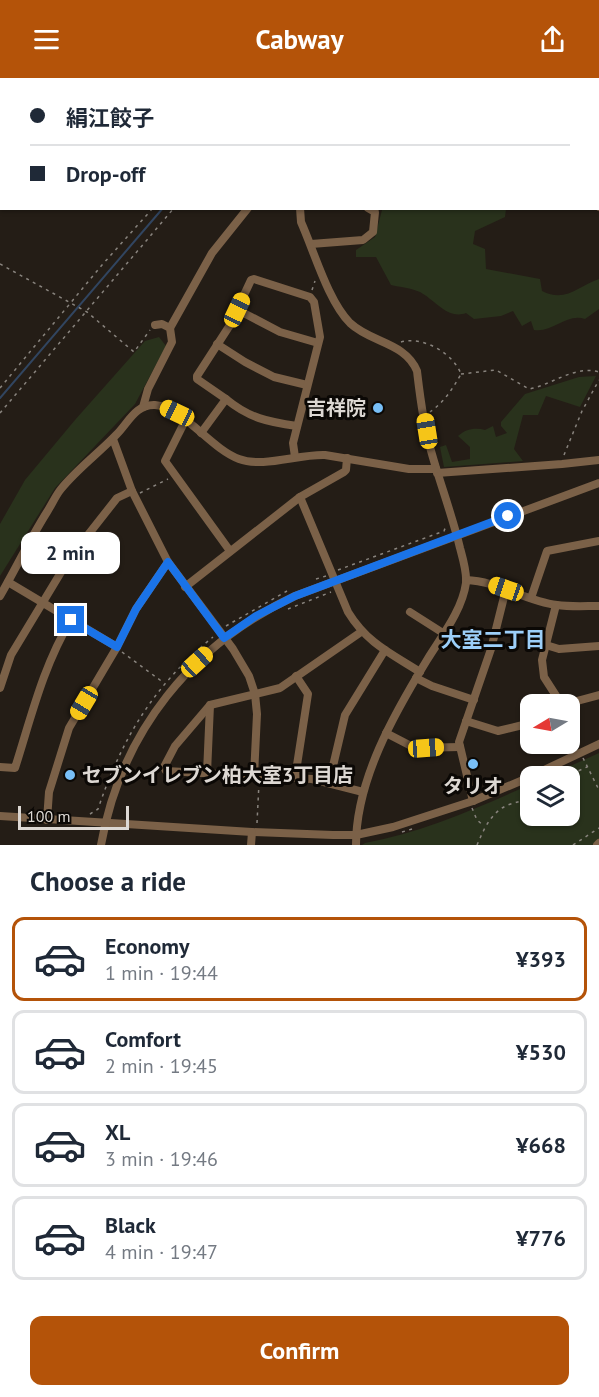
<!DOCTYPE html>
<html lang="en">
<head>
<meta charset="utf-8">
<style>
	:root { --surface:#fff; --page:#f2f2f3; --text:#1f2937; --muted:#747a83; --line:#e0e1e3; --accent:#b45309 }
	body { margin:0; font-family:"PT Sans","Noto Sans JP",sans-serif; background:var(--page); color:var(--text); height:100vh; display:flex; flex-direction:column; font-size:22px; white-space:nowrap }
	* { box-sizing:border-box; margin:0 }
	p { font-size:20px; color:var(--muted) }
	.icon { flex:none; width:33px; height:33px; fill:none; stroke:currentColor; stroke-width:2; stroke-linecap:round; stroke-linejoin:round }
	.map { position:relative; height:767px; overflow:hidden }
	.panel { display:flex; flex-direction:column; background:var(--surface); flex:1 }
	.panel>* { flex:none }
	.banner { position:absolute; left:0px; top:0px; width:600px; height:132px; box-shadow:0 2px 4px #0004; display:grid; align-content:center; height:132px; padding:0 30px; background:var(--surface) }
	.needle { width:39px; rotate:260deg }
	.tools { position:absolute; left:520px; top:616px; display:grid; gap:12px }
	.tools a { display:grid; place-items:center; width:60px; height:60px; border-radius:12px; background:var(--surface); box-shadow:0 2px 4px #0004; font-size:30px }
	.scale { position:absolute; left:18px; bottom:15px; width:111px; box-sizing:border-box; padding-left:6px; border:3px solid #ddd8d3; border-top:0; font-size:16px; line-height:21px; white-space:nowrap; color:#ddd8d3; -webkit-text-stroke:4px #0b0805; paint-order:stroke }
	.end { position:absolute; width:27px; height:27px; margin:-14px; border:8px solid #1a73e8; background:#fff; box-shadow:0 0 0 3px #fff }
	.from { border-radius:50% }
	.bubble { position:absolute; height:42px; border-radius:12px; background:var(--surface); box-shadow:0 2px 4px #0004; font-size:20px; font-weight:700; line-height:42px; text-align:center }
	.car { position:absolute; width:18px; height:36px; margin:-18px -9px; border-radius:8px; box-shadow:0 0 4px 2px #0007; background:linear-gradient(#f5c518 24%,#345 0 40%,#f5c518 0 76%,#345 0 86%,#f5c518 0) }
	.banner b { display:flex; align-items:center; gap:21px; height:57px; font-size:22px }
	.banner b+b { border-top:2px solid var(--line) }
	.banner i { width:15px; height:15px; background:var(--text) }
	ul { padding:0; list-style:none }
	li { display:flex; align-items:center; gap:18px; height:84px; margin:0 12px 9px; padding:0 18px; border:3px solid var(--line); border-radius:12px }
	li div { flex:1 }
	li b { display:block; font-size:22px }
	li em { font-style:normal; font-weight:700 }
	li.selected { border-color:var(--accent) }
	li>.icon { width:54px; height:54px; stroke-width:1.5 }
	h2 { padding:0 30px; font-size:27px; line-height:72px }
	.cta { display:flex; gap:12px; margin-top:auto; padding:12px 30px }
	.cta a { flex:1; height:69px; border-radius:12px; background:var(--accent); color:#fff; font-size:24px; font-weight:700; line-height:69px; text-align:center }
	header { display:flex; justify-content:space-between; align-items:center; height:78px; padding:0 30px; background:var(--accent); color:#fff; font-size:27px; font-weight:700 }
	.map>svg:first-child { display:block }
</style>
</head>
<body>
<header><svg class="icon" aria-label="menu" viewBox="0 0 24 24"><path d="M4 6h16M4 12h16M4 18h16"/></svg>Cabway<svg class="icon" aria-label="share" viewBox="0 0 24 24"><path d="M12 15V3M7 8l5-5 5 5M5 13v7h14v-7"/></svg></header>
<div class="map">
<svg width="599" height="767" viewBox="0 0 599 767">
	<rect width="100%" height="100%" fill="#241d16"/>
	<g fill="#29321c">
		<polygon points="309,0 489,0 490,1 309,2"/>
		<path d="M380 131H506L505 139 475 153 473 166 485 171 486 191 540 201 542 213C566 225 578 208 599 201V231L585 241C566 235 553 255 534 252L531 243 522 248 513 233 501 238 474 241 466 235C448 242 435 222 420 214 411 210 400 209 391 207L376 179H356V172L375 159 382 132Z"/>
		<polygon points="159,259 166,268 135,326 55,410 0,498 0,446 25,402 75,342 145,263"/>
		<path d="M596 298 580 329 546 318 538 337H523L514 371 523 383 444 389 440 369 446 367 452 384 470 381V369L458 358C465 351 476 349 485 352L493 348 496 359 507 355 501 348V344L525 316 579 299Z"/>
		<path d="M599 675V762L592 767H362L365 765C423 754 478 730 531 706V738H570V699H546Z"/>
	</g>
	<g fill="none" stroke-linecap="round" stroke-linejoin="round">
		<g stroke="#314560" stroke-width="2">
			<polyline points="251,2 252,0"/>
			<polyline points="0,320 163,130"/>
		</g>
		<g stroke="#89847e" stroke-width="1.5" stroke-dasharray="3 4.5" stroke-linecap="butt">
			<polyline points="243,2 244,0"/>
			<polyline points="261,2 261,0"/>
			<polyline points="0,186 87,234 134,274 150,252"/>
			<polyline points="312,212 315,203"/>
			<path d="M401 264C423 258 453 275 461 296 452 312 444 324 430 334"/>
			<path d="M461 296 496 292 529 311C552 307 574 287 599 294"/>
			<polyline points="0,310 102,187 153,130"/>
			<polyline points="0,335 174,130"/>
			<polyline points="564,377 582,333 599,302"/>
			<polyline points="140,415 168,401"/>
			<polyline points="338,492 444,453 446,448"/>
			<polyline points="316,501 326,498"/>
			<polyline points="288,531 331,514"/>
			<polyline points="226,548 287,513"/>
			<polyline points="122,574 164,605"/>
			<polyline points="583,680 599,712"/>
			<polyline points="565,699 587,689"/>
			<polyline points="472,730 477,742 484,748"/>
			<path d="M90 736 98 731C122 660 154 607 213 559"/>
			<polyline points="257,745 259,705"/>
			<polyline points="402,754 412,751"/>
			<path d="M477 767C484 751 491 734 508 727 516 724 524 723 531 720"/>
			<polyline points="573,767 599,750"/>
		</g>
		<g stroke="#7b6148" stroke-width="8">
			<polyline points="210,0 213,2"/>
			<polyline points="578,0 578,2"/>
			<polyline points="303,2 303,0"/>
			<polyline points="598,37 599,37"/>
			<polyline points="598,128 599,129"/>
			<path d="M300 130 301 144C314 173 328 223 350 245 371 265 405 264 417 293 420 318 423 345 430 369 439 403 452 436 460 470 463 481 467 494 466 505 462 533 441 559 427 582 394 636 356 702 356 767"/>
			<polyline points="311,166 363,162 373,154 375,134 368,130"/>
			<polyline points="238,232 280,254 318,265"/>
			<polyline points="170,250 212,175 248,130"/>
			<polyline points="217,266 245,284 274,299 307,307"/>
			<path d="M226 321C249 340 268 344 297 348"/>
			<polyline points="143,329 148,311 172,264 170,250 162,246 155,247"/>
			<polyline points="185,343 165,383 230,473"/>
			<polyline points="201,355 226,321 197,301 197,298 230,247 251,202 254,201 310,219 314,224 320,259 293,365 295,379"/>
			<polyline points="113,361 132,413 168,484 233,571 249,598 255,616 257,636 254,698"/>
			<polyline points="437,395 562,386 599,382"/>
			<path d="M300 419 348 534C367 565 390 575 420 594"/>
			<path d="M466 502C498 503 525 523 557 527 570 529 585 528 599 528"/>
			<polyline points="8,504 117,569"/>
			<polyline points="185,509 300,419 344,394 346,392 347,380"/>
			<path d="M0 518C16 490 30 461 47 434 52 426 56 417 61 411 77 391 99 375 117 356 128 345 136 326 155 327 183 329 211 371 239 381 263 390 298 376 325 377L409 391H436"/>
			<polyline points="531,520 547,473 599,463"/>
			<polyline points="556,527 542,582 544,599 562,627"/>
			<polyline points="410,534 443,555"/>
			<polyline points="361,554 280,610 210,627 175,668 164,689 166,693 312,701 363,714"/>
			<polyline points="546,567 559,571 599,568"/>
			<polyline points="416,600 432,608 474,622"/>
			<polyline points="0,610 11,577 69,481 117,420 132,413"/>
			<polyline points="562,627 599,617"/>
			<polyline points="466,643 498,653 531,645"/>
			<polyline points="386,655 415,670 460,669"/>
			<path d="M0 689 15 690C31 640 43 588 71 542"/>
			<polyline points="207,695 210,627"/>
			<polyline points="295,700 308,616 296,598"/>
			<polyline points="329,705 345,637 385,572"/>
			<polyline points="473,723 459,664 491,571 506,511"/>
			<polyline points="0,738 252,754 333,757 356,757 393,749 473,723 523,702 599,666"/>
			<polyline points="47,742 49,714 69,650 117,569 136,531 168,484"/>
			<path d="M101 767C121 654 192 566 295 518L599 405"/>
			<polyline points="251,767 252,754"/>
			<polyline points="597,767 599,765"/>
		</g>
	</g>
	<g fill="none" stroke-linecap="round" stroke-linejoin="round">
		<polyline stroke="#1a73e8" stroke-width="8" points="71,542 117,569 136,531 168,484 224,560 256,538 295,518 508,438"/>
	</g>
	<g fill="#78bff7" stroke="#0b0805" stroke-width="2">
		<circle cx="378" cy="330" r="6"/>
		<circle cx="473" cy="686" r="6"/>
		<circle cx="70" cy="697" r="6"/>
	</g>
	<g text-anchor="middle" stroke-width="6" stroke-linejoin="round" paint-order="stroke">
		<g font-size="20" font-weight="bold" fill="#ddd8d3" stroke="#0b0805" text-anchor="end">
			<text x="366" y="337">吉祥院</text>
			<text x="82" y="704" text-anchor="start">セブンイレブン柏大室3丁目店</text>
			<text x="473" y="715" text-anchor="middle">タリオ</text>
		</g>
		<g font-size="21" font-weight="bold" fill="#9ccff9" stroke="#0b0805">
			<text x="493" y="569">大室二丁目</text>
		</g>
	</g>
</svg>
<div class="tools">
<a><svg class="needle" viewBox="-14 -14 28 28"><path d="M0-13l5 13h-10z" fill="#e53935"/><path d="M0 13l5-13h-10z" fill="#747a83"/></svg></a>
<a><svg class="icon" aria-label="layers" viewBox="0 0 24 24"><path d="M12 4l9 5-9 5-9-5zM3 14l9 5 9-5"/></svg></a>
</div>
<div class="scale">100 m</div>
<i class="end from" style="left:508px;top:438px"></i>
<i class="end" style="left:71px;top:542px"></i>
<div class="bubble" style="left:21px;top:454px;width:99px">2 min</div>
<i class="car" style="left:237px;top:232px;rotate:25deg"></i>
<i class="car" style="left:177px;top:335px;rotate:295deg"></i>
<i class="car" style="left:427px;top:353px;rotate:351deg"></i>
<i class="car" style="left:506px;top:511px;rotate:289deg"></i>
<i class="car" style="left:197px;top:584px;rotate:48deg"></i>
<i class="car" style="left:84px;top:625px;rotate:211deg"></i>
<i class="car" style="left:426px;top:670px;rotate:86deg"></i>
<div class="banner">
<b><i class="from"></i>絹江餃子</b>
<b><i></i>Drop-off</b>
</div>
</div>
<section class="panel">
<h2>Choose a ride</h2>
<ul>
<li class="selected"><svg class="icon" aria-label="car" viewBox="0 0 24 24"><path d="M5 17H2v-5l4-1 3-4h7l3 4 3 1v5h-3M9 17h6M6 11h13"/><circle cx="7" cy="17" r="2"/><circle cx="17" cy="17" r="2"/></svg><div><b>Economy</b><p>1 min · 19:44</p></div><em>¥393</em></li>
<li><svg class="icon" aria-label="car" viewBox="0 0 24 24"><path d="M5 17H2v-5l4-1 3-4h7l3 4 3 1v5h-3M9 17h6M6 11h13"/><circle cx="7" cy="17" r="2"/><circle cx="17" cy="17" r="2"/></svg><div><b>Comfort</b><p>2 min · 19:45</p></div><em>¥530</em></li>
<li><svg class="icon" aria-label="car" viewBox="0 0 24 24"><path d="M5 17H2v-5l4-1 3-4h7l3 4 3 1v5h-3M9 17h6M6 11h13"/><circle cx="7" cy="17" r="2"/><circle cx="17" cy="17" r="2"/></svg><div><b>XL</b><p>3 min · 19:46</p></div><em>¥668</em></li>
<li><svg class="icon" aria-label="car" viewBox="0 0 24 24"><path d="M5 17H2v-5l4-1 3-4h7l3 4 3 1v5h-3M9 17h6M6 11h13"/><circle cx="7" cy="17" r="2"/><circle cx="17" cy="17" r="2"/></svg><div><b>Black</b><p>4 min · 19:47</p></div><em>¥776</em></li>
</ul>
<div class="cta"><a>Confirm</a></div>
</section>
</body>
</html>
